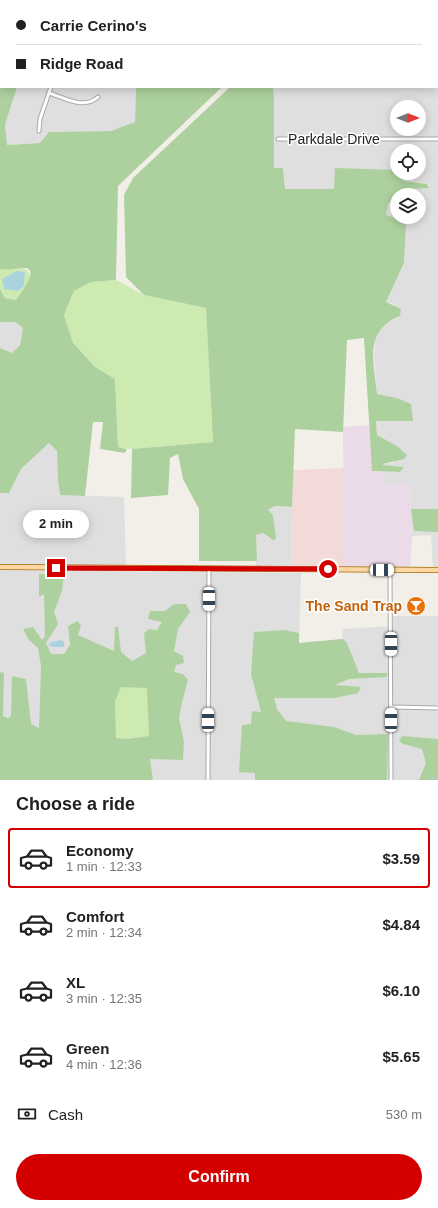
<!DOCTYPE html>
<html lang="en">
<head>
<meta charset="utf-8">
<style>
	:root { --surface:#fff; --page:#f6f6f6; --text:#202124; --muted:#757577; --line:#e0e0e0; --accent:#d40000 }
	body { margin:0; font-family:Arial,sans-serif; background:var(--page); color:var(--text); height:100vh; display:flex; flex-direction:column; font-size:15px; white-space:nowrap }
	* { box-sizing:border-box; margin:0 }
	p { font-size:13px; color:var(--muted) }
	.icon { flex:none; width:22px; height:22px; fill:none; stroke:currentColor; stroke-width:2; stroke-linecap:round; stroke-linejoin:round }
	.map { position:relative; height:780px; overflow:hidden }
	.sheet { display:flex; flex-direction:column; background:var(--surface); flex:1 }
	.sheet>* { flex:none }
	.hud { position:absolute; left:0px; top:0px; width:438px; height:88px; box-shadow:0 2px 10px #0003; display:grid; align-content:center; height:88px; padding:0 16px; background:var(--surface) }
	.needle { width:26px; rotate:90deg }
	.tools { position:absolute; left:390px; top:100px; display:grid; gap:8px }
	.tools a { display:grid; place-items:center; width:36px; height:36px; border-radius:50%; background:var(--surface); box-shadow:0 2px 10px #0003; font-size:20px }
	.end { position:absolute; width:18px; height:18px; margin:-9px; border:5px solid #d40000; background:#fff; box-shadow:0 0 0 2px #fff }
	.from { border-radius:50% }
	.bubble { position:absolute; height:28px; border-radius:14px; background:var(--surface); box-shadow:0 2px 10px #0003; font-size:13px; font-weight:600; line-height:28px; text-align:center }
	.car { position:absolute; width:12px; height:24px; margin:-12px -6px; border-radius:5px; box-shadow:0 0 3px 1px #0007; background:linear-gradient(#fff 24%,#345 0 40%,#fff 0 76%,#345 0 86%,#fff 0) }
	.hud b { display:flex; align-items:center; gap:14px; height:38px; font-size:15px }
	.hud b+b { border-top:1px solid var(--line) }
	.hud i { width:10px; height:10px; background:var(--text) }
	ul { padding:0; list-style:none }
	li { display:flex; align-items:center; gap:12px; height:60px; margin:0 8px 6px; padding:0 8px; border:2px solid transparent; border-radius:4px }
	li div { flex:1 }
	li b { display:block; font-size:15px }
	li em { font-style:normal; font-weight:600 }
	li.on { border-color:var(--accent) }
	li>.icon { width:36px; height:36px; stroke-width:1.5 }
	h2 { padding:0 16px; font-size:18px; line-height:48px }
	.pay { display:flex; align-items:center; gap:10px; height:44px; padding:0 16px; font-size:15px }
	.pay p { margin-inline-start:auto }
	.cta { display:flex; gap:8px; margin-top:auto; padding:8px 16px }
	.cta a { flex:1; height:46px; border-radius:24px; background:var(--accent); color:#fff; font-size:16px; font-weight:600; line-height:46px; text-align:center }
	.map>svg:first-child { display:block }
</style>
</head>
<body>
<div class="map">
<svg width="438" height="780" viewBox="0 0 438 780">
	<rect width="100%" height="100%" fill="#f2efe9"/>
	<g fill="#e0dfdf" fill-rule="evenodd">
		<polygon points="44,0 127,0 44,1"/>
		<path d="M366 0H438V567L433 568 431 535 412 536 410 484 384 485 383 472H400L403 467 383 465V464L394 463 397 446 377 435 376 421H412L397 398 377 394 374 357 375 338 382 326 400 316 393 304 386 302 404 263 386 215 388 203H397V217H419V195H410V189L429 187 427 184 404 181 406 173H419V151H397V170H387L334 189 285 190 283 168H274V96L273 87H437V1ZM397 107H419V129H397Z"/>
		<polygon points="17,87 135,87 136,89 135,122 111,131 49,132 40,143 6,145 5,125"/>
		<polygon points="0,322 15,322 23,328 20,345 12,353 0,348"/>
		<polygon points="49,443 57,451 58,481 60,495 124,497 126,566 0,565 0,493 9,493 21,469"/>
		<polygon points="275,506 292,507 291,567 256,566 256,535 263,533 270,539 268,510"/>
		<polygon points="0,570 301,573 299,643 342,639 343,629 393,626 393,616 438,616 438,780 0,780"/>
	</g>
	<polygon fill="#f2dad9" points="344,468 344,567 291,567 293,470"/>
	<polygon fill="#ebdbe8" points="369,425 369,434 371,436 372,471 383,472 384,485 410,484 412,536 410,568 344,567 343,427"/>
	<g fill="#cdebb0">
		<path d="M22 268C40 274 22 291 16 300L5 298 0 289V269Z"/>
		<polygon points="116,280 144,295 206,308 213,442 132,449 118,447 115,379 95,367 73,343 64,315 74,291 91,282"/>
		<polygon points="121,687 147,687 149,736 127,739 116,738 115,701"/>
	</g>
	<g fill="#add19e" fill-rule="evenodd">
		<path d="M0 0H44L1 1V87H17L5 125 7 145 40 143 49 132 111 131 135 122 136 89 135 87H222L118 186 116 280 91 282 74 291 64 315 73 343 95 367 115 379 118 447 127 449 125 453 100 449 103 422H93L85 496 60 495 58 481 57 451 49 443 21 469 9 493H0V348L12 353 20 345 23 328 15 322H0V289L5 298 16 300C19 295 43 266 22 268 12 269 10 270 0 269Z"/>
		<polygon points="127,0 366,0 367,1 127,1"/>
		<path d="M230 87H273L274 96V168H283L285 189H334L335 168 397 170V173H406L404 181 427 184 429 188 410 189V195H397V203H388L386 215 406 222 404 263 386 302 401 309 400 316C363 331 374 362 377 394L397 398 411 404 413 421H376L377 435 397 446 407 455 404 459 383 464V465L404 467 400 472 372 471 364 338 347 340 343 432 295 429 292 507 275 506 268 510 273 515 276 539 273 540 263 533 256 535 257 561H199V509L183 479 178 454 170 458 168 495 131 498 132 449 213 442 206 308 144 295 126 277 124 195 133 178Z"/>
		<polygon points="411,509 438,509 438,532 414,531"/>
		<path d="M39 574H64L62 591 54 612 58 624 46 643 51 654H64L70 645 68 626 78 621 81 626 78 635 114 651 115 627H118L121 652 132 661 146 653 144 633 149 629 157 630 162 622 148 619 150 611H165L174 604H186L190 612 178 629 174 651 183 656 184 663 176 665 174 672 183 674 188 680 182 702 179 719 184 741 183 760 150 759 153 780H0V672L4 673 3 716 8 718 11 716 12 676 26 679 31 724 39 728 41 666 38 648 29 640 23 629 33 627 42 640 45 636 44 594 39 597ZM121 687 147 688 149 736 127 739 116 738 115 701Z"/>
		<polygon points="284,630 299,633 299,643 343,639 347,643 359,673 388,673 386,677 349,679 335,685 361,687 358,693 335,698 274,698 277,709 286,721 334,727 356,735 388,734 387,780 255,780 255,773 239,772 242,725 251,724 252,711 261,712 251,674 254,632"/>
		<polygon points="402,736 438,739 438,780 419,780 426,763 422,749 403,744 399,741"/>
	</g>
	<g fill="#aad3df">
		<polygon points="17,271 25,272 24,286 18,291 4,289 2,279"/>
		<polygon points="61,640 64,642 64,647 53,647 48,645 51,642"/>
	</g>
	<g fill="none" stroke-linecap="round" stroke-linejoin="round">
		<polyline stroke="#aad3df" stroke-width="1" points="429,780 433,778 438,779"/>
		<defs>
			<g id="street">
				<polyline points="79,1 79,0"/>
				<polyline points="437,76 438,76"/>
				<path d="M49 93C65 98 84 110 98 97"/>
				<polyline points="39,131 40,119 51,87"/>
				<polyline points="278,139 438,139"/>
				<polyline points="390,570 391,780"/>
				<polyline points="391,707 438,708"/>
				<polyline points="208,780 209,568"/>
			</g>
			<polyline id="primary" points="0,567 438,570"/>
		</defs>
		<use href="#street" stroke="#a9a9a9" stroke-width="5"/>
		<use href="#primary" stroke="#a06b00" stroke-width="6"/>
		<use href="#street" stroke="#fff" stroke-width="3"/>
		<use href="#primary" stroke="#fcd6a4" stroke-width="4.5"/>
	</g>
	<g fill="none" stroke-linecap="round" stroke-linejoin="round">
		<polyline stroke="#d40000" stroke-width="5" points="56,568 328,569"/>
	</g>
	<defs>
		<symbol id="bar-disc" viewBox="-11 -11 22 22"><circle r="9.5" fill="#e8710a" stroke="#fff"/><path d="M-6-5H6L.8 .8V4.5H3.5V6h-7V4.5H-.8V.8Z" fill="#fff"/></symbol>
	</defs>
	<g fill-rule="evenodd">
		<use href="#bar-disc" x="405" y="595" width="22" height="22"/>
	</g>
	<g text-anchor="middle" stroke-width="3" stroke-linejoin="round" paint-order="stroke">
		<g font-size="14" fill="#222" stroke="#fff">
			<text x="334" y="144">Parkdale Drive</text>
		</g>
		<g font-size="14" font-weight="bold" fill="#c56008" stroke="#fff" text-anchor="end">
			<text x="402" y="611">The Sand Trap</text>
		</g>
	</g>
</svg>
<div class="tools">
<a><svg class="needle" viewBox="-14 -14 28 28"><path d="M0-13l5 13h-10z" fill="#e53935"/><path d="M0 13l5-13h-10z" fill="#757577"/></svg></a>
<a><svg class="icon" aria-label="locate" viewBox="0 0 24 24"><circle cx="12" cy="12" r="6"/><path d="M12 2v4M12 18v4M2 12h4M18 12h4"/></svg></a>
<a><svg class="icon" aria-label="layers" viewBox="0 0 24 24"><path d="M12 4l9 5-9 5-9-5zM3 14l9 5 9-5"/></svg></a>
</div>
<i class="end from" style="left:328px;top:569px"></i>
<i class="end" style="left:56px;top:568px"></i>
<div class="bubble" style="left:23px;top:510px;width:66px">2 min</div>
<i class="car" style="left:382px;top:570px;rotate:90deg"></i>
<i class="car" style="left:209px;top:599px;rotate:180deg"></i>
<i class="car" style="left:391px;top:644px;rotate:180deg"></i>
<i class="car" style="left:208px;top:720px;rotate:0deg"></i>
<i class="car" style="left:391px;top:720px;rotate:0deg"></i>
<div class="hud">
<b><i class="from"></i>Carrie Cerino's</b>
<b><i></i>Ridge Road</b>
</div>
</div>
<section class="sheet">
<h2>Choose a ride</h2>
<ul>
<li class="on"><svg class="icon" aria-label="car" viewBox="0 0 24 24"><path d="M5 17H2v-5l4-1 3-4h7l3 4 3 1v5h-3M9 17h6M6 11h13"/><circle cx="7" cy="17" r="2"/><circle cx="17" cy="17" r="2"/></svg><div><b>Economy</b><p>1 min · 12:33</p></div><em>$3.59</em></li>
<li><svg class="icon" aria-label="car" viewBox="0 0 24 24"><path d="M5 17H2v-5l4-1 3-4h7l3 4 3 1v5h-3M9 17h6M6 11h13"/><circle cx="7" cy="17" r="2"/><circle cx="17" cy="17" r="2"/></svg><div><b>Comfort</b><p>2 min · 12:34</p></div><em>$4.84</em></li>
<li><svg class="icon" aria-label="car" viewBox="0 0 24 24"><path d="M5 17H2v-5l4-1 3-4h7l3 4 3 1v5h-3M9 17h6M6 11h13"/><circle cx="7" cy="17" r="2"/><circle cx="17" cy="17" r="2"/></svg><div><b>XL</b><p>3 min · 12:35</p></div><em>$6.10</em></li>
<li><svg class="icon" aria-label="car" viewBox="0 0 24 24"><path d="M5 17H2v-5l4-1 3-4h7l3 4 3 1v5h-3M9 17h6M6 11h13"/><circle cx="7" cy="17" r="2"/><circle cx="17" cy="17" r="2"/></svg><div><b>Green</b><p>4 min · 12:36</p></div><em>$5.65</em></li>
</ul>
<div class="pay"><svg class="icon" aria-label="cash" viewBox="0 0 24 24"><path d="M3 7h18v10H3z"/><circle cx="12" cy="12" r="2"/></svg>Cash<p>530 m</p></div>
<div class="cta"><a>Confirm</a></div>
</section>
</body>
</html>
